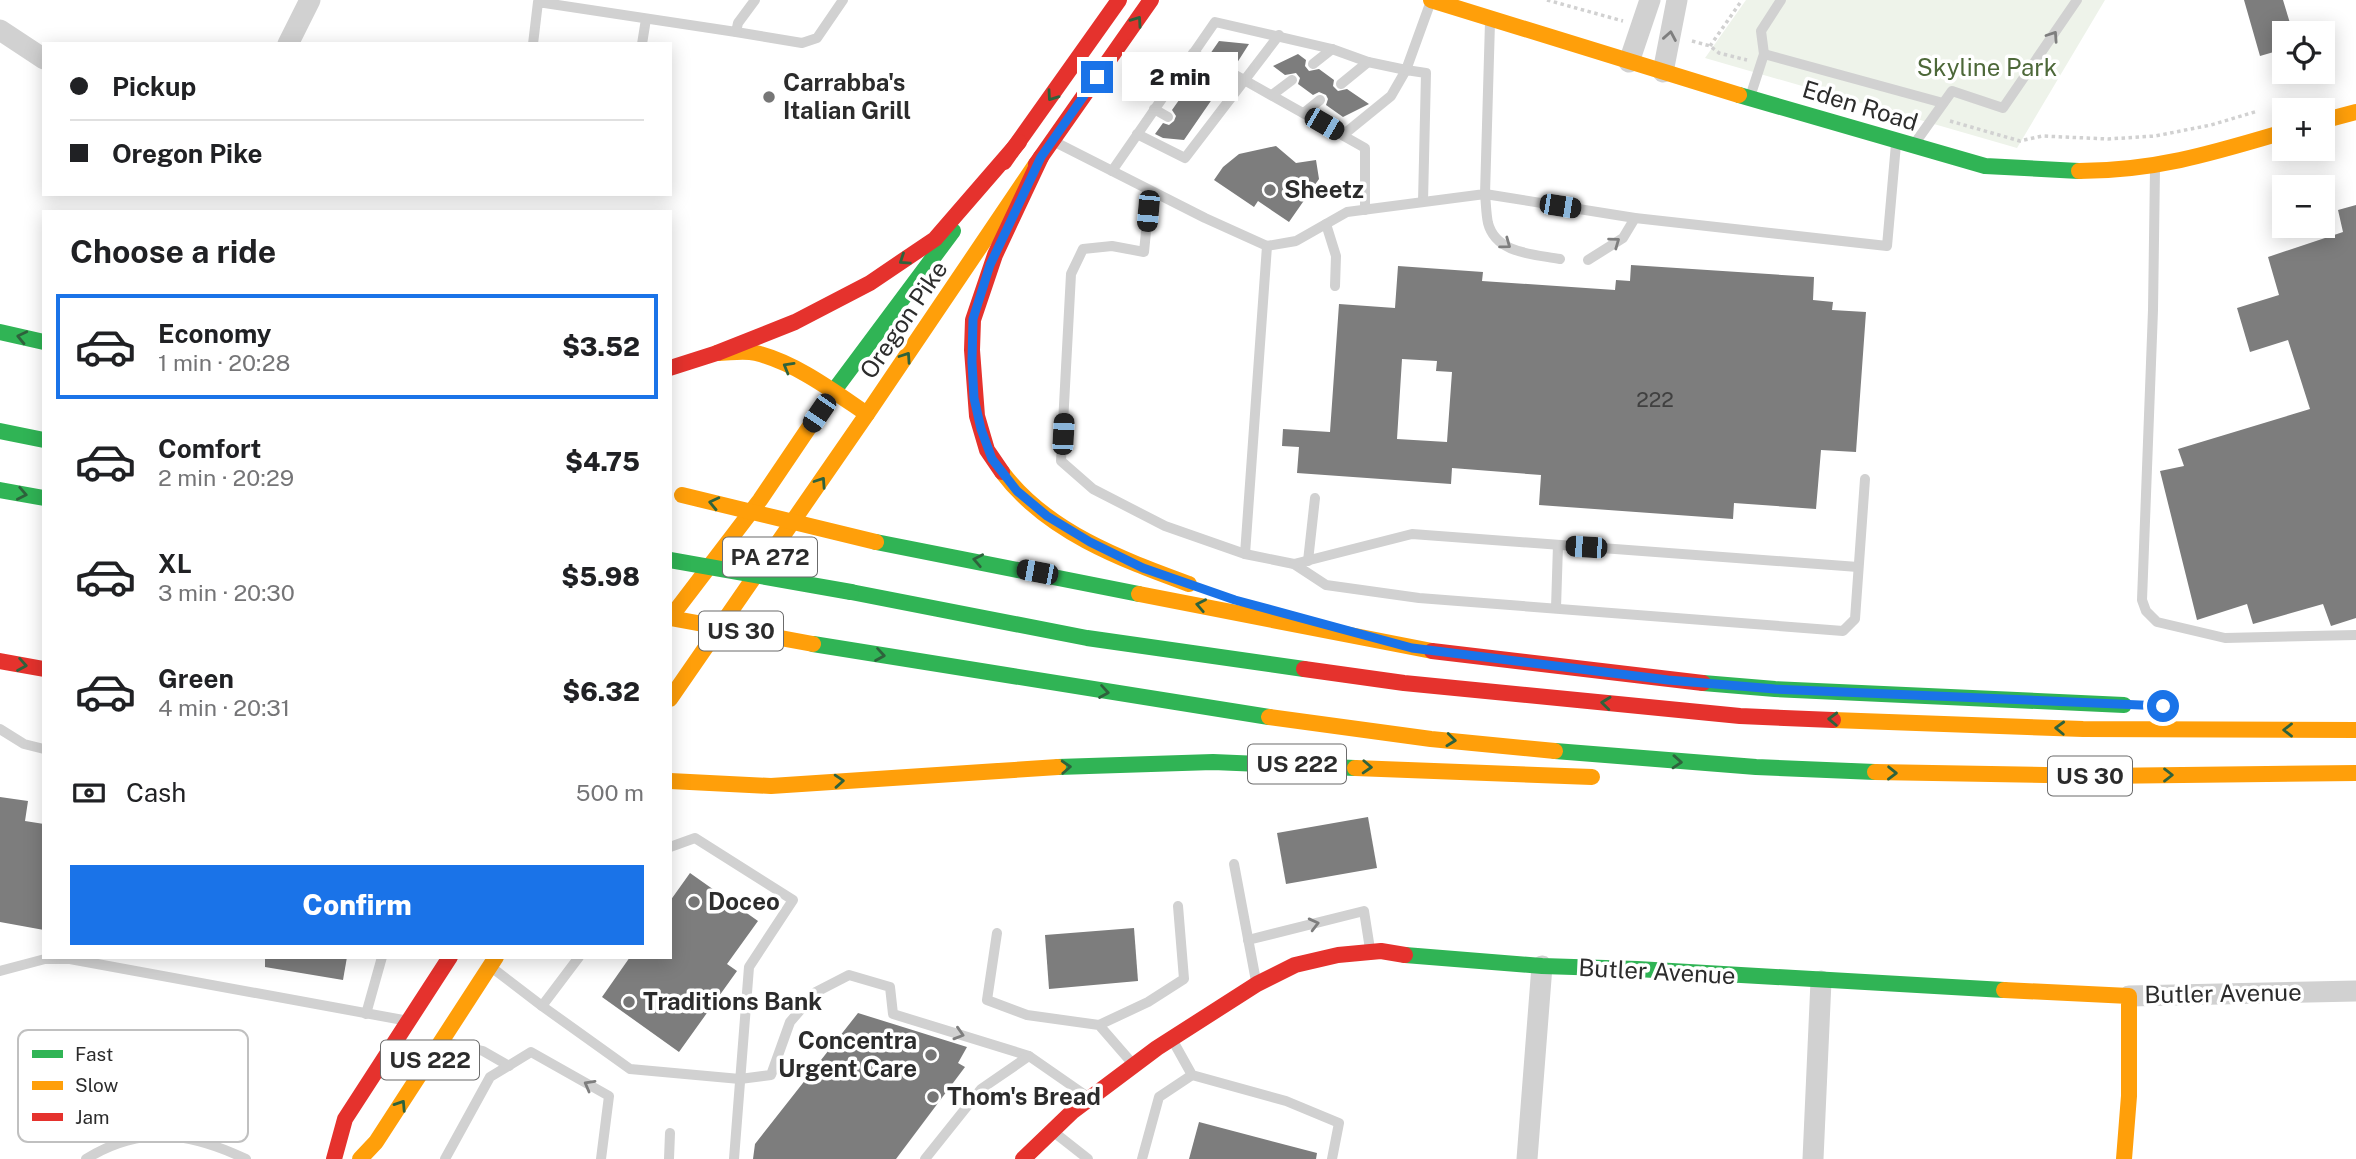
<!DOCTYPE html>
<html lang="en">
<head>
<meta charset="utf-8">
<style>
	:root { --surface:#fff; --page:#f6f6f6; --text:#202124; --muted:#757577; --line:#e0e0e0; --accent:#1a73e8 }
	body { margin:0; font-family:"Public Sans",sans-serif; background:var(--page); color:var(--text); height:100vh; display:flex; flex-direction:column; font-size:26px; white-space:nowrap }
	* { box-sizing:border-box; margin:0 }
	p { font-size:23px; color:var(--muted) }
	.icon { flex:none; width:38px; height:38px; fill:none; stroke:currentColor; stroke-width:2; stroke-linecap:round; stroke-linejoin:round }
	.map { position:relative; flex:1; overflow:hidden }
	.drawer { position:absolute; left:42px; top:210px; width:630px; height:749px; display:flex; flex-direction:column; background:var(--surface); border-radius:0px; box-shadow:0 4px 18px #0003 }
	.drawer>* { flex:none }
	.top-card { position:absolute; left:42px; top:42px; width:630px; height:154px; border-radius:0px; box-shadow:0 4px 18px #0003; display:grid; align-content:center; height:154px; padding:0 28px; background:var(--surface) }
	.buttons { position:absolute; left:2272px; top:21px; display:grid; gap:14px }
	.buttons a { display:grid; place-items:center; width:63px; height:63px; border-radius:0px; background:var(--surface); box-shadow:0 4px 18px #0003; font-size:35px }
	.end { position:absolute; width:32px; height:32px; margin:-16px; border:9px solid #1a73e8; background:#fff; box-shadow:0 0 0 4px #fff }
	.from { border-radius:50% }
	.bubble { position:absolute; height:49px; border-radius:0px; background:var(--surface); box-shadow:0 4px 18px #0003; font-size:23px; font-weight:800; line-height:49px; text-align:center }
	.car { position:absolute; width:21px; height:42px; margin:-21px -10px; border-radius:9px; box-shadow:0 0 5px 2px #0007; background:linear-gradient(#222 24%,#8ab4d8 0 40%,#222 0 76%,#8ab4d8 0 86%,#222 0) }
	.top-card b { display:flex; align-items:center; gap:24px; height:66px; font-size:26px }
	.top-card b+b { border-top:2px solid var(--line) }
	.top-card i { width:18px; height:18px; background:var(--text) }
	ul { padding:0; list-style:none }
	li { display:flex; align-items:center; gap:21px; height:105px; margin:0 14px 10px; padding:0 14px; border:4px solid transparent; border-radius:0px }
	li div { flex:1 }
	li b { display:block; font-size:26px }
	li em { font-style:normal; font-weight:800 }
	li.current { border-color:var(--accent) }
	li>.icon { width:63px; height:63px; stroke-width:1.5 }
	h2 { padding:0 28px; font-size:32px; line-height:84px }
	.pay { display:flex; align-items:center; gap:18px; height:77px; padding:0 28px; font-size:26px }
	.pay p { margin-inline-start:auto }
	.button { display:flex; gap:14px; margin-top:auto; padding:14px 28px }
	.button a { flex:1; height:80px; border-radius:0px; background:var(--accent); color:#fff; font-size:28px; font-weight:800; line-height:80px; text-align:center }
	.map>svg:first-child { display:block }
</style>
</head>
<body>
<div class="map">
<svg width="2356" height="1159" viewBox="0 0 2356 1159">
	<rect width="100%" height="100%" fill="#fff"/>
	<polygon fill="#eef3ea" points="1746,0 2105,0 2017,148 1705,58"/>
	<g fill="#7d7d7d" fill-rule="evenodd">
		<polygon points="2244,0 2283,0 2293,33 2284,33 2284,49 2260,56"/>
		<polygon points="1219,41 1249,44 1235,66 1229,64 1224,68 1222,73 1226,79 1184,140 1163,138 1155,134 1163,123 1169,125 1174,121 1176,116 1172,110 1184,93 1189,94 1195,90 1196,85 1193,80 1202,67 1207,68 1213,64 1214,59 1210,54"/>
		<polygon points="1298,54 1306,60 1305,66 1309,71 1319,69 1334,80 1333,86 1338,91 1347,89 1369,104 1343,117 1326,105 1328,99 1326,95 1319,92 1313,95 1298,84 1300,78 1296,73 1285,75 1273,66"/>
		<polygon points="1276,146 1296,163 1316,160 1319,179 1289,222 1258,201 1254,207 1214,180 1223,167 1239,154"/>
		<polygon points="2356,205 2356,618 2331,626 2323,604 2253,624 2247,604 2197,620 2160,471 2184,466 2178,449 2310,409 2288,340 2250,352 2237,308 2279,295 2268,257 2343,232 2338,210"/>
		<path d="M1631 265 1814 277 1813 300 1833 302 1832 310 1866 312 1856 452 1821 450 1816 509 1734 503 1733 519 1539 505 1541 475 1452 468 1451 484 1297 473 1299 447 1282 446 1283 429 1330 432 1339 304 1395 308 1398 266 1483 272 1482 281 1615 290 1616 280 1630 281ZM1402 359 1437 361 1436 371 1452 372 1447 442 1397 439Z"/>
		<polygon points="0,797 28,801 25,821 44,824 44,930 0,922"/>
		<polygon points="1368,817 1377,868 1286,884 1277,833"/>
		<polygon points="690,873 758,921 727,964 737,971 679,1052 602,997 630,957 670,957 670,901"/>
		<polygon points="1134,928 1138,981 1049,989 1045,935"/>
		<polygon points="265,957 347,957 343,980 265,967"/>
		<polygon points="858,1013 967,1047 958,1063 965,1067 896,1159 753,1159 755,1144"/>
		<polygon points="1199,1122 1317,1153 1316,1159 1189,1159"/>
	</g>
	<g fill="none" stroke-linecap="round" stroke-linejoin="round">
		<g stroke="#d1d1d1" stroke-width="3.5" stroke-dasharray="3.5 3.5" stroke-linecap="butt">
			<polyline points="1547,0 1623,21"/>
			<polyline points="1692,41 1710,46 1719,53 1747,60"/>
			<polyline points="1710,46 1742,0"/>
			<polyline points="1950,121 2020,141 2042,136 2108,139 2155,136 2211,125 2258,111"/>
		</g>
		<g stroke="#d1d1d1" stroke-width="10">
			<polyline points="736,32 802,43 817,38 843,0"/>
			<polyline points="533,44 538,2 736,32 738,23 755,0"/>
			<polyline points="642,44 646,19"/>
			<polyline points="1193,53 1206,60"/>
			<polyline points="1764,54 1943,103"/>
			<polyline points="1313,64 1332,49"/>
			<polyline points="1230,72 1365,148 1365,210"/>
			<polyline points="1175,79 1188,86"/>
			<polyline points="1341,84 1368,62"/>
			<polyline points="1272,95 1292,80"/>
			<polyline points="1750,97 1764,54 1761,31 1781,0"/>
			<polyline points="1154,109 1168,117"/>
			<polyline points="1304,113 1320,100"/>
			<polyline points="1137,134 1185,158 1279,35"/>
			<polyline points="1343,135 1391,96 1406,70 1426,73 1423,202"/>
			<polyline points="1055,142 1205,218 1267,246 1296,241 1347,212 1485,194 1490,22"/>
			<polyline points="1915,143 1952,91 2003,108 2077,0"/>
			<polyline points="2155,169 2153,310 2142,600 2146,611 2157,622 2225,638 2356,635"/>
			<polyline points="1112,171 1215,22 1332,49 1368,62 1406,70 1431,1"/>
			<polyline points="1150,191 1144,252 1112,246 1083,249 1071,274 1061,461 1093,489 1165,526 1245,554 1294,564 1326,585 1419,598 1843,631 1855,619 1865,479"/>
			<polyline points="1326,224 1336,256 1335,286"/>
			<path d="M1560 259C1534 254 1496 254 1488 223 1486 214 1486 203 1485 194L1635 218 1887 246 1896 144"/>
			<polyline points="1588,260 1623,238 1635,218"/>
			<polyline points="1245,554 1267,246"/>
			<polyline points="1308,561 1315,498"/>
			<polyline points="1294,564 1412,534 1858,567"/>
			<polyline points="1556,608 1558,545"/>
			<polyline points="0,729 24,744 44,749"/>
			<polyline points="670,847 695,838 793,900 749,967 734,1159"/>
			<polyline points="1234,864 1256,981"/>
			<polyline points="997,933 987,1000 1027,1015 1099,1025 1132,1063"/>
			<polyline points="1248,940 1364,911 1370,949"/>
			<polyline points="495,970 542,1006 579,957"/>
			<polyline points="0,971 45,959 70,959 403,1020"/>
			<polyline points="542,1006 630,1069 740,1079 771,1075 790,1022 816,992 849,975 890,987 893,1014 1029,1056"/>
			<polyline points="366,1014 382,957"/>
			<polyline points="1099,1025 1148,1002 1184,979 1178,906"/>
			<polyline points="1173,1041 1192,1075 1286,1101 1339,1123 1332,1159"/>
			<polyline points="448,1043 483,1051 509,1066"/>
			<polyline points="1055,1133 1088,1159"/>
			<path d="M86 1159C141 1125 189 1132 246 1159"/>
			<polyline points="445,1159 490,1077 531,1052 609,1096 601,1159"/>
			<polyline points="669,1159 670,1133"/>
			<polyline points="925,1159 981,1089 1029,1056 1088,1097"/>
			<polyline points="1142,1159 1159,1097 1192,1075"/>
		</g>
		<g stroke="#d1d1d1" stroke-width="21">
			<polyline points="0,30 44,59"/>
			<polyline points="288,44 310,0"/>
			<polyline points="1629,62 1650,0"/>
			<polyline points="1663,72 1677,0"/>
			<polyline points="2129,996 2356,991"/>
			<polyline points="1527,1159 1542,966"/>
			<polyline points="1813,1159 1821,981"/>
		</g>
		<g stroke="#30b455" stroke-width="16">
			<polyline points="1739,95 1985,166 2079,171"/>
			<polyline points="0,332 44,342"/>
			<polyline points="833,392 953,231"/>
			<polyline points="0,431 44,440"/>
			<polyline points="0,490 44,498"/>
			<polyline points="876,542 1139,594"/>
			<polyline points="851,592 1087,638 1304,669"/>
			<polyline points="813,644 1269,717"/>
			<polyline points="1703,683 1775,689 2124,705"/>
			<polyline points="1555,751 1756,767 1875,772"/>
			<polyline points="1058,767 1213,762 1355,768"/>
			<polyline points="1405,955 1542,966 1637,969 2004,990"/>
		</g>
		<g stroke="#ff9f0a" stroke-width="16">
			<polyline points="1431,0 1739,95"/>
			<polyline points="2322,121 2356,112"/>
			<path d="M2079 171C2155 171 2213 153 2284 132"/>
			<polyline points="867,414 1036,164"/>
			<path d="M1002 472C1047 532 1121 559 1189 584"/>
			<polyline points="1139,594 1432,651"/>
			<polyline points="670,618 760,500 833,392"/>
			<path d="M670 699 867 414C833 391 796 363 756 353 743 350 730 353 717 353"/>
			<polyline points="1269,717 1431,739 1555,751"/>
			<polyline points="1833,720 2083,729 2356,730"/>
			<polyline points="1355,768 1592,777"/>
			<polyline points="1875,772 2098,776 2356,773"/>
			<polyline points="670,781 771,786 1058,767"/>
			<polyline points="2004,990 2129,996 2129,1096 2124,1159"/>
			<polyline points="360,1159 376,1142 496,957"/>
		</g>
		<g stroke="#e5322d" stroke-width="16">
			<polyline points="1004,162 1119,0"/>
			<polyline points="1036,164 1151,0"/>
			<polyline points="670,368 717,353 795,322 870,283 935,239 1019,142"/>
			<polyline points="1002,472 987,450 977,416 972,350 973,320 995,255 1041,157"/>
			<polyline points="1432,651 1703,683"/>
			<polyline points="0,661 44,669"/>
			<polyline points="1304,669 1404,683 1740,716 1833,720"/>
			<polyline points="334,1159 345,1119 450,957"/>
			<polyline points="1023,1159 1073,1111 1157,1048 1257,984 1295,965 1338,955 1381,951 1405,955"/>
		</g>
		<polyline stroke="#30b455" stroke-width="16" points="670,560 851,592"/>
		<g stroke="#ff9f0a" stroke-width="16">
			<polyline points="682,495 876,542"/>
			<polyline points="670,618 813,644"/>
		</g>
	</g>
	<defs><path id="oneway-chevron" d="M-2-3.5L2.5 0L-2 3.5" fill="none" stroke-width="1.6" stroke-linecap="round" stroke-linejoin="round" transform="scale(1.75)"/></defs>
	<g stroke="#2e623c">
		<use href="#oneway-chevron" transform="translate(1137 21) rotate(-55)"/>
		<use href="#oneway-chevron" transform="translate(1052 96) rotate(125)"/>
		<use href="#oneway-chevron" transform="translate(904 260) rotate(146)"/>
		<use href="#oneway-chevron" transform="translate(22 337) rotate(-167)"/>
		<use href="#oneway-chevron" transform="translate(906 357) rotate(-56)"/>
		<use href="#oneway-chevron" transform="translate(788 367) rotate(-150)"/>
		<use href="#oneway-chevron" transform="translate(821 482) rotate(-56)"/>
		<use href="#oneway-chevron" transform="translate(22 494) rotate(11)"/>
		<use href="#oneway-chevron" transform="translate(714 503) rotate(-167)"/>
		<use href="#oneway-chevron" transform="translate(978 560) rotate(-169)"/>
		<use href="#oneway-chevron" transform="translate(1201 605) rotate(-169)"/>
		<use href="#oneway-chevron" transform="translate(880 655) rotate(9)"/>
		<use href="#oneway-chevron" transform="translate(22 665) rotate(10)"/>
		<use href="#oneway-chevron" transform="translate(1104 692) rotate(9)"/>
		<use href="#oneway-chevron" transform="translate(1606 703) rotate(-174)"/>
		<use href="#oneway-chevron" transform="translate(1833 719) rotate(-178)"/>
		<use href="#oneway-chevron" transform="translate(2060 728) rotate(-178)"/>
		<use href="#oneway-chevron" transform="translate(2288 730) rotate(-180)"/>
		<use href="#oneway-chevron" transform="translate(1451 740) rotate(6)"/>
		<use href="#oneway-chevron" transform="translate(1677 762) rotate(4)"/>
		<use href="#oneway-chevron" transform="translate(1066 767) rotate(-3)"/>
		<use href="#oneway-chevron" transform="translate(1367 767) rotate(3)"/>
		<use href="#oneway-chevron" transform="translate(1892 773) rotate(1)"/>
		<use href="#oneway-chevron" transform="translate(2168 775)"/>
		<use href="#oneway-chevron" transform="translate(839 781) rotate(-4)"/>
		<use href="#oneway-chevron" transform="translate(401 1105) rotate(-57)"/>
	</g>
	<g stroke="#7e7e7e">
		<use href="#oneway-chevron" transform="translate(1670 36) rotate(-80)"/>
		<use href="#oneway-chevron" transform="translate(2053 36) rotate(-56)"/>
		<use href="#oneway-chevron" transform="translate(1615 242) rotate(-36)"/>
		<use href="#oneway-chevron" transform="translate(1506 244) rotate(36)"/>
		<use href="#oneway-chevron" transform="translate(1314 924) rotate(-14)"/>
		<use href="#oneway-chevron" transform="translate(959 1034) rotate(17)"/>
		<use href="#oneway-chevron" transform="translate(589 1085) rotate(-151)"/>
	</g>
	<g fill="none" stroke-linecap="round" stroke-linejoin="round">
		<polyline stroke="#1a73e8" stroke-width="9" points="1097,77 1041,157 990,265 973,319 972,362 974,398 981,429 992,459 1017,491 1047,516 1090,542 1143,568 1235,600 1412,648 1668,680 1775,689 2163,706"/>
	</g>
	<g fill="#767676" stroke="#fff" stroke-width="2.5">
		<circle cx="769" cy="97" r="7"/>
		<circle cx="1270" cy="190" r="7"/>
		<circle cx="694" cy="902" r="7"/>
		<circle cx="629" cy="1002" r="7"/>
		<circle cx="931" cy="1055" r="7"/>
		<circle cx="933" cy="1097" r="7"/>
	</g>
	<g text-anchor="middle" stroke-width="7" stroke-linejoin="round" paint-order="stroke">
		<g font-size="21" fill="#404040">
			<text x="1655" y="407">222</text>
		</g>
		<g fill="#fff" stroke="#6b6b6b" stroke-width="2">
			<rect x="723" y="537.5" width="94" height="39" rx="5"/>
			<rect x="699" y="611.5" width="84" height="39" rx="5"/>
			<rect x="1248" y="744.5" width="98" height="39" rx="5"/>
			<rect x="2048" y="756.5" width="84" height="39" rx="5"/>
			<rect x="381" y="1040.5" width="98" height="39" rx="5"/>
		</g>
		<g font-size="23" font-weight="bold" fill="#2c2c2c">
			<text x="770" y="565">PA 272</text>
			<text x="741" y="639">US 30</text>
			<text x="1297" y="772">US 222</text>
			<text x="2090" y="784">US 30</text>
			<text x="430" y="1068">US 222</text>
		</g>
		<g font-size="24" fill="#4d6839" stroke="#fff">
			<text x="1987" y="76">Skyline Park</text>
		</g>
		<g font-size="24" font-weight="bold" fill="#2c2c2c" stroke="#fff" text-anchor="start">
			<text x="783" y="91">Carrabba's<tspan x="783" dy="28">Italian Grill</tspan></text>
			<text x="1284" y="198">Sheetz</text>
			<text x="708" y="910">Doceo</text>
			<text x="643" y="1010">Traditions Bank</text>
			<text x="917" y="1049" text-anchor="end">Concentra<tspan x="917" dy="28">Urgent Care</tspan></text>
			<text x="947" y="1105">Thom's Bread</text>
		</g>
		<g font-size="24" fill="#2c2c2c" stroke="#fff">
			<text transform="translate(1860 106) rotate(17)" y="8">Eden Road</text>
			<text transform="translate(904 320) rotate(-56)" y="8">Oregon Pike</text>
			<text transform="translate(1657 972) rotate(3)" y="8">Butler Avenue</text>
			<text transform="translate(2223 994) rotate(-1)" y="8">Butler Avenue</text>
		</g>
	</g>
	<rect x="18" y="1030" width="230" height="112" rx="10" fill="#fff" stroke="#c0c0c0" stroke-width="2"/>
	<rect x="32" y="1050" width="31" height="8" fill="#30b455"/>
	<rect x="32" y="1081" width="31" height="9" fill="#ff9f0a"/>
	<rect x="32" y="1113" width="31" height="8" fill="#e5322d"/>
	<g font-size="19" fill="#2c2c2c">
		<text x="75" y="1061">Fast</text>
		<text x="75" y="1092">Slow</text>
		<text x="75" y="1124">Jam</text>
	</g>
</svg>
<div class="buttons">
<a><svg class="icon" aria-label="locate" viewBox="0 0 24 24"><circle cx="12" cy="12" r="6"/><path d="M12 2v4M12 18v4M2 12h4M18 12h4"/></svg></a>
<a>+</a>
<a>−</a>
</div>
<i class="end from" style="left:2163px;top:706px"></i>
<i class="end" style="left:1097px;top:77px"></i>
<div class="bubble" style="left:1122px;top:52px;width:116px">2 min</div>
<i class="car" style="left:1324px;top:124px;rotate:120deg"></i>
<i class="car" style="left:1560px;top:206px;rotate:99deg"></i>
<i class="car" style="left:1148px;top:211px;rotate:185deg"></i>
<i class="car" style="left:819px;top:413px;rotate:214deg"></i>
<i class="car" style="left:1063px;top:434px;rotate:3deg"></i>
<i class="car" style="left:1586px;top:547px;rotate:274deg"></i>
<i class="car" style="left:1037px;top:572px;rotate:281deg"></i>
<div class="top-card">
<b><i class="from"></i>Pickup</b>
<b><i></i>Oregon Pike</b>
</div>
<section class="drawer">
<h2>Choose a ride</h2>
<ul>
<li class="current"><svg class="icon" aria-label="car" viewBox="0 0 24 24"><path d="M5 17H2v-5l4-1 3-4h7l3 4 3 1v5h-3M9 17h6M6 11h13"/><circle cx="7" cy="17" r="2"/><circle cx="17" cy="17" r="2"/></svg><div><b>Economy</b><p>1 min · 20:28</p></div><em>$3.52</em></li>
<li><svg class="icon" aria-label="car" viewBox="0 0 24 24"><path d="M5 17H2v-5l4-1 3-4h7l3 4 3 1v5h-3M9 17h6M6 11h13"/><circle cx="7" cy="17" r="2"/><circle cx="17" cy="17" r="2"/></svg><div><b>Comfort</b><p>2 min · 20:29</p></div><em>$4.75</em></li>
<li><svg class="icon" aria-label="car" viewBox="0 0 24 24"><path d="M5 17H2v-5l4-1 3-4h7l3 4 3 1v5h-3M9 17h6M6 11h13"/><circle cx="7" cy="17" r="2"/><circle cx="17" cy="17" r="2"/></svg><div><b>XL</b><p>3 min · 20:30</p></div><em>$5.98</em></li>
<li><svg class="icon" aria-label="car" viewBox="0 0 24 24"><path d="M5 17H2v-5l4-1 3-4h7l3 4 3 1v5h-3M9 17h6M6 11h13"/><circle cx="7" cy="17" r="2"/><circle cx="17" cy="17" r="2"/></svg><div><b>Green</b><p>4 min · 20:31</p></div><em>$6.32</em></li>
</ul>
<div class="pay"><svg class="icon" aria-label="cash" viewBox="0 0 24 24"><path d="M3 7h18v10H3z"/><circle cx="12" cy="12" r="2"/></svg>Cash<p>500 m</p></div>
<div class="button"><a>Confirm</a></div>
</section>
</div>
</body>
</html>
